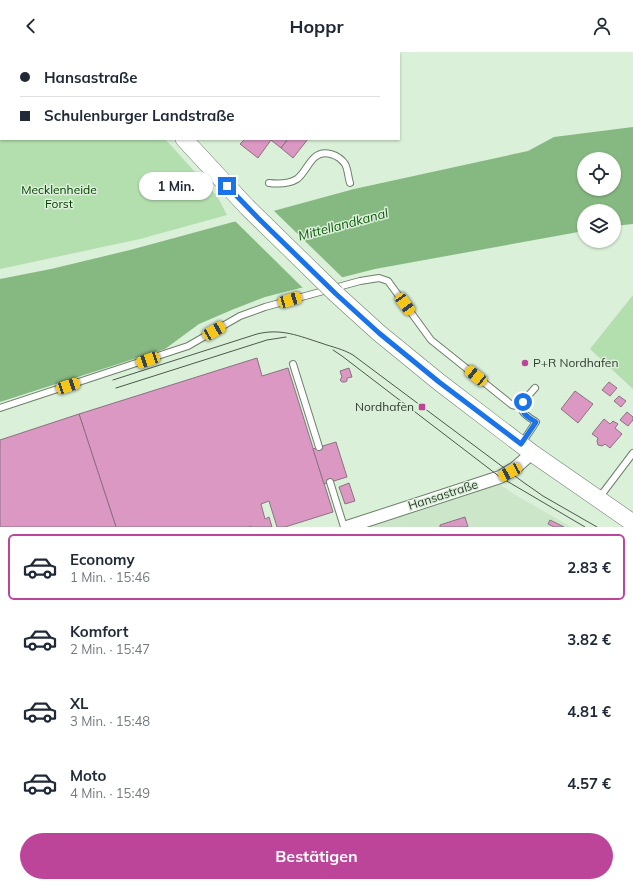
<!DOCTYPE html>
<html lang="de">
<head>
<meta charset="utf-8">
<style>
	:root { --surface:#fff; --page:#f2f2f3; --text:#1f2937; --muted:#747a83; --line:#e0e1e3; --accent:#bc459a }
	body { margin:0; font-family:Mulish,sans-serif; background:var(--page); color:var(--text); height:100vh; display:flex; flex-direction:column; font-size:15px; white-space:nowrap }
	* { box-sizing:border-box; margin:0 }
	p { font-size:13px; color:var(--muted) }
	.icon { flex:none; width:22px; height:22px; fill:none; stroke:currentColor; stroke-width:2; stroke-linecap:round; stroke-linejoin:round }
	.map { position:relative; height:475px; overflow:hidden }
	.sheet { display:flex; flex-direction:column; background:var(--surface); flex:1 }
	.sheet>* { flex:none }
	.top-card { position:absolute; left:0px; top:0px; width:400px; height:88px; box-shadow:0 1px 3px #0004; display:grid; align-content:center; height:88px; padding:0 20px; background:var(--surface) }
	.controls { position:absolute; left:577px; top:100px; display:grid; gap:8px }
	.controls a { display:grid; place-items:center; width:44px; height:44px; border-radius:50%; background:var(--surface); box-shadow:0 1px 3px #0004; font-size:20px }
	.end { position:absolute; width:18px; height:18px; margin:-9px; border:5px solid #1a73e8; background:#fff; box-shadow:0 0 0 2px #fff }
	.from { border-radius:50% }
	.bubble { position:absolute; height:28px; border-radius:14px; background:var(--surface); box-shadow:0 1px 3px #0004; font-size:13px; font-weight:700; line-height:28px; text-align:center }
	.car { position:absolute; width:12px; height:24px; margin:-12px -6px; border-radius:5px; box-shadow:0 0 3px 1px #0007; background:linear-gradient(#f5c518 24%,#345 0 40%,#f5c518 0 76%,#345 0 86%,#f5c518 0) }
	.top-card b { display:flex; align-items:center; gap:14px; height:38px; font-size:15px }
	.top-card b+b { border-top:1px solid var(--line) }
	.top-card i { width:10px; height:10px; background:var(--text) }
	ul { padding:7px 0 0; list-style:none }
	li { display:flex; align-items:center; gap:12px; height:66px; margin:0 8px 6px; padding:0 12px; border:2px solid transparent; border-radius:6px }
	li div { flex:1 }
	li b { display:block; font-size:15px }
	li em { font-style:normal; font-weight:700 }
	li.selected { border-color:var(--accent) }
	li>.icon { width:36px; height:36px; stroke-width:1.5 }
	.cta { display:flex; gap:8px; margin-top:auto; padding:8px 20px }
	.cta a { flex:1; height:46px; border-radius:24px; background:var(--accent); color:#fff; font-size:16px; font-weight:700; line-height:46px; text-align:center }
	header { display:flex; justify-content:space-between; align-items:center; height:52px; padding:0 20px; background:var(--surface); font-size:18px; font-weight:700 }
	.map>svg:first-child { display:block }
</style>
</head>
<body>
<header><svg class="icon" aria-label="back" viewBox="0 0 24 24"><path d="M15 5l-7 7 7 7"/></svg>Hoppr<svg class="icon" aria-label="person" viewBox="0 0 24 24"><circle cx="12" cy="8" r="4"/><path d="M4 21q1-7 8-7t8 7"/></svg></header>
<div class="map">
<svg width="633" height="475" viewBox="0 0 633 475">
	<rect width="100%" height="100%" fill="#daf0d8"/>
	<polygon fill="#cbe6c8" points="492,427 512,441 571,475 347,475"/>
	<g fill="#b3deae">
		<polygon points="0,0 87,0 88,1 1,1 1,87 165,87 217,144 227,163 140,187 0,217"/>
		<polygon points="633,243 633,337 590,297"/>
	</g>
	<path fill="#86b981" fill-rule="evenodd" d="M633 75V172L614 174V159H584V179L375 217 265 245 234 257 199 272 165 297 0 350V227L51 217 130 198 354 137 528 99 554 85ZM584 107H614V137H584Z"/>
	<polygon fill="#daf0d8" points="272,157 344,227 304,237 234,168"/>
	<g fill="#da98c3" stroke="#8b7281">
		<polygon points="245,87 269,87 271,88 258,106 240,92"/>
		<polygon points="270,87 288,87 281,96 271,88"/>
		<polygon points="288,87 308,87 293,106 281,96"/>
		<polygon points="257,306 262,324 288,316 333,460 285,475 277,475 269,449 261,452 265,467 269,465 272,475 252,475 251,474 248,475 116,475 79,362"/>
		<polygon points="349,316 352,325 347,326 347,329 345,330 342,330 340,328 342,325 340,319"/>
		<polygon points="609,330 617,336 610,344 602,338"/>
		<polygon points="575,339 593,352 578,371 561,357"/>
		<polygon points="619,344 626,349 621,355 614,349"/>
		<polygon points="627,360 633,365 633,368 628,374 620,368"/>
		<polygon points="79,362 116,475 0,475 0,388"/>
		<polygon points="604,367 610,372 613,369 618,372 615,376 622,382 610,396 605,392 602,394 598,393 597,389 598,386 592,382"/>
		<polygon points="336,390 347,425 324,432 313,397"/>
		<polygon points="349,431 355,449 345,452 339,435"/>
		<polygon points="465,465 468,475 440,475 440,473"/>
		<polygon points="550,468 564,475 554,475 548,472"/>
	</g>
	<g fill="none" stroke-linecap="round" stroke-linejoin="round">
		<defs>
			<g id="service">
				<path d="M269 131C278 132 289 132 297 127 304 122 308 111 315 105 324 97 339 103 345 112 348 117 348 125 350 131"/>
				<polyline points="293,312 319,395"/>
				<polyline points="0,356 188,294 240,264 265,255 360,229 379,226 388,229 431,288 512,353 521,355"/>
				<path d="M522 391 536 370C513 356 520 353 535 336"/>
				<polyline points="330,430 344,475"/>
				<polyline points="599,446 633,401"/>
			</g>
			<polyline id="minor" points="347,475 500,425 515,416 532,401"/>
			<g id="secondary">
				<polyline points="105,0 106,1"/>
				<polyline points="184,87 247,155"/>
				<polyline points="336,242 379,281 439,330 532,401 633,471"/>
			</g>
		</defs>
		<use href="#service" stroke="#6c806a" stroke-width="8"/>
		<use href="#minor" stroke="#6c806a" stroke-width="14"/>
		<use href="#secondary" stroke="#6c806a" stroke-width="18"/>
		<use href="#service" stroke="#fff" stroke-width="6"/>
		<use href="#minor" stroke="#fff" stroke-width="12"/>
		<use href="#secondary" stroke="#fff" stroke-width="17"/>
		<g stroke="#4d584c" stroke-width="1">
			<polyline points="333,298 342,304 500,425 585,475"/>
			<path d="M113 328 257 282C281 276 299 284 321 291 332 295 343 297 353 303L523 430 543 444 597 475"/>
			<polyline points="116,336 267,288 286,285"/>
		</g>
		<defs>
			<polyline id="secondary-bridge" points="247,155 336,242"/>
		</defs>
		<use href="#secondary-bridge" stroke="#6c806a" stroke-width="18" stroke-linecap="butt"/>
		<use href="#secondary-bridge" stroke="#fff" stroke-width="17"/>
	</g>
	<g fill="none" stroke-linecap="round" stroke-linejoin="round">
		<path stroke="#1a73e8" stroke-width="5" d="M227 134 258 166 336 242 379 281 439 330 521 392 536 370C528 365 519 361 523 350"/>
	</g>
	<g fill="#bc459a" stroke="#daf0d8" stroke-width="1.5">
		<circle cx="525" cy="311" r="4"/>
		<rect x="418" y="351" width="8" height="8" rx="2"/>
	</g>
	<g text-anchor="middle" stroke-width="3" stroke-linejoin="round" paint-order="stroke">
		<g font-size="12" fill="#013901" stroke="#daf0d8">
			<text x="59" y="142">Mecklenheide<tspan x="59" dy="14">Forst</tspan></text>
		</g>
		<g font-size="12" fill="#313a30" stroke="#daf0d8" text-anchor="start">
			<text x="533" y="315">P+R Nordhafen</text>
			<text x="414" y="359" text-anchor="end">Nordhafen</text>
		</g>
		<g font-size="12" fill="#313a30" stroke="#daf0d8">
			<text transform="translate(443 443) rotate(-18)" y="4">Hansastraße</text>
		</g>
		<g font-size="13" font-style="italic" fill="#0e570b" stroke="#daf0d8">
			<text transform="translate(343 172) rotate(-15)" y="5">Mittellandkanal</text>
		</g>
	</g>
</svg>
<div class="controls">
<a><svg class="icon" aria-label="locate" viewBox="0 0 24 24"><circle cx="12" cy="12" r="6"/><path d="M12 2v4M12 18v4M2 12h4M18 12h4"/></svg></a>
<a><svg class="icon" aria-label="layers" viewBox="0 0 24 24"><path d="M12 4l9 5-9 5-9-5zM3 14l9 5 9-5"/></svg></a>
</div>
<i class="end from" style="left:523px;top:350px"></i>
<i class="end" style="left:227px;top:134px"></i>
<div class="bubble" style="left:139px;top:120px;width:74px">1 Min.</div>
<i class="car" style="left:290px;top:248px;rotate:74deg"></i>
<i class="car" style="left:405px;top:252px;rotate:144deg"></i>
<i class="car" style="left:214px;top:279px;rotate:60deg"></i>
<i class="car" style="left:148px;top:308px;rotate:251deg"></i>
<i class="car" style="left:476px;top:324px;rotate:309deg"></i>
<i class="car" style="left:68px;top:334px;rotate:72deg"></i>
<i class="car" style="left:510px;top:420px;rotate:242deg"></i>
<div class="top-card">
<b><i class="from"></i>Hansastraße</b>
<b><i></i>Schulenburger Landstraße</b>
</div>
</div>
<section class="sheet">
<ul>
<li class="selected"><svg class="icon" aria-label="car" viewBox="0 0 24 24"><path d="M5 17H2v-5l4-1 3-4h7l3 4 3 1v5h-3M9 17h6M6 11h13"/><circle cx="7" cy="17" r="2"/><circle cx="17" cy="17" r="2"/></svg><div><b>Economy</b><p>1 Min. · 15:46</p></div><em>2.83 €</em></li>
<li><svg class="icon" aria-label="car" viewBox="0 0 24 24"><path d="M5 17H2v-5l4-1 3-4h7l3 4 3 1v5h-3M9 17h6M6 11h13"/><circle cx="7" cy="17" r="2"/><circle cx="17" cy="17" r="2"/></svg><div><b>Komfort</b><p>2 Min. · 15:47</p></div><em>3.82 €</em></li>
<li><svg class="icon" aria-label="car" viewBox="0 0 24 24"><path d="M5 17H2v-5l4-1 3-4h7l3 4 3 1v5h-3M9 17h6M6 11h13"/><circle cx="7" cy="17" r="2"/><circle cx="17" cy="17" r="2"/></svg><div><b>XL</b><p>3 Min. · 15:48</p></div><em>4.81 €</em></li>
<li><svg class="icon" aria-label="car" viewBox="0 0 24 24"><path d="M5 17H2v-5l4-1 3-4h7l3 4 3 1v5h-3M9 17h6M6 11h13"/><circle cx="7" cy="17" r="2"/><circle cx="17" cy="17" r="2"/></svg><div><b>Moto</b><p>4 Min. · 15:49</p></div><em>4.57 €</em></li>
</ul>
<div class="cta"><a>Bestätigen</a></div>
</section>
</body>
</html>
